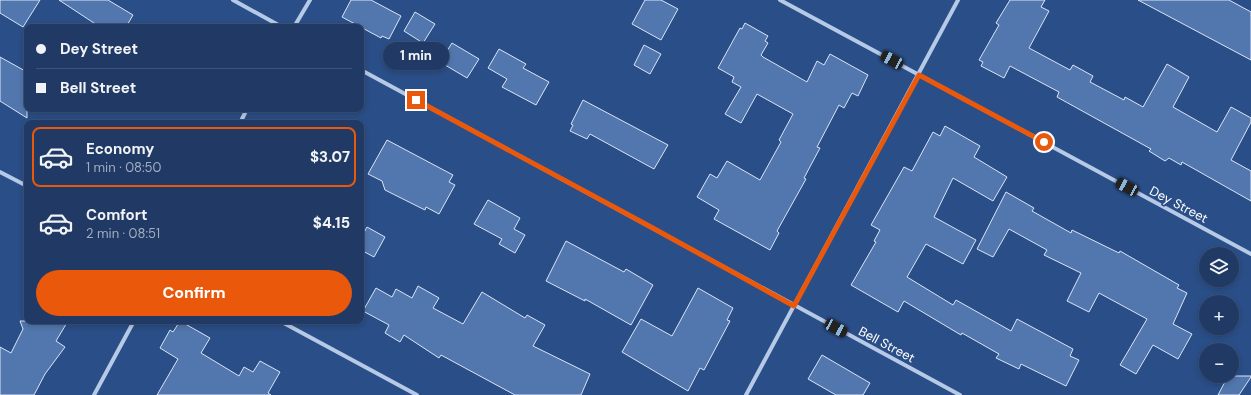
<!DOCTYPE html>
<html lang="en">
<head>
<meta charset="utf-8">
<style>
	:root { --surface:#203a65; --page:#28416b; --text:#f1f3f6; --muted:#a2adbf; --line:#3d5479; --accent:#ea580c }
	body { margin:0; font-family:"DM Sans",sans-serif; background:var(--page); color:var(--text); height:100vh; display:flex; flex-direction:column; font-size:15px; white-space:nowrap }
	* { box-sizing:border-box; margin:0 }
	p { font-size:13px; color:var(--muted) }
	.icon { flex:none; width:22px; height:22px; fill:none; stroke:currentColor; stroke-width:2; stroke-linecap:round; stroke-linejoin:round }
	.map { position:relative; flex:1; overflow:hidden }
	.panel { position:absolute; left:24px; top:120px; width:340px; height:204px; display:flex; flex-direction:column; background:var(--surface); border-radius:8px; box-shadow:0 2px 6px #0003,0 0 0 1px var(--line) }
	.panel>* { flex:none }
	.top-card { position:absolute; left:24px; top:24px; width:340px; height:88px; border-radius:8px; box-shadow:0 2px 6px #0003,0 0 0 1px var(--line); display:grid; align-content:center; height:88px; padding:0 12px; background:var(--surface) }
	.tools { position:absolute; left:1199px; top:247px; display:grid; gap:8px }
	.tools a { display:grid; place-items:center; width:40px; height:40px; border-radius:50%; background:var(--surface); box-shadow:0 2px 6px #0003,0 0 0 1px var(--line); font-size:20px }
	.end { position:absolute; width:18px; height:18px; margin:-9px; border:5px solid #ea580c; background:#fff; box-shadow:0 0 0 2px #fff }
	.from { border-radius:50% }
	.bubble { position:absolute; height:28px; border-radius:14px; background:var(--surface); box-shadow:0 2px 6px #0003,0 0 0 1px var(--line); font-size:13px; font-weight:800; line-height:28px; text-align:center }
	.car { position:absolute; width:12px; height:24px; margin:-12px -6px; border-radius:5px; box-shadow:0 0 3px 1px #0007; background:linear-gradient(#222 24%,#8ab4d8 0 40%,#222 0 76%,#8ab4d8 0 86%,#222 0) }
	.top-card b { display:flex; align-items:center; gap:14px; height:38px; font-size:15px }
	.top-card b+b { border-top:1px solid var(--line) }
	.top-card i { width:10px; height:10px; background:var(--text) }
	ul { padding:7px 0 0; list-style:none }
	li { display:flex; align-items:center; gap:12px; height:60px; margin:0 8px 6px; padding:0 4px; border:2px solid transparent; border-radius:8px }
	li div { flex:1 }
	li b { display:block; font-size:15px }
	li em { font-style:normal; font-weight:800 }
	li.current { border-color:var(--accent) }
	li>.icon { width:36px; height:36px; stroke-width:1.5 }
	.action { display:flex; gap:8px; margin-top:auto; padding:8px 12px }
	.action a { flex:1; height:46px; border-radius:24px; background:var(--accent); color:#fff; font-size:16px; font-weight:800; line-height:46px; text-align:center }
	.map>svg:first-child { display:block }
</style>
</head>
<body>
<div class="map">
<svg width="1251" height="395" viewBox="0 0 1251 395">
	<rect width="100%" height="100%" fill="#2a4e87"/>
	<g fill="#5277ae" stroke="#d9e5f6">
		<polygon points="0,0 40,0 23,27 0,13"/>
		<polygon points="59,0 108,0 133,15 126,27 100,27"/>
		<polygon points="351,0 371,0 401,16 389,39 382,36 381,38 342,17"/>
		<polygon points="645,0 661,0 678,9 661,40 632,24"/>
		<polygon points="1010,0 1045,0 1041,7 1049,11 1029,48 1070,70 1073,65 1093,76 1090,82 1124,100 1125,97 1143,107 1167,64 1189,77 1173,107 1217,132 1231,107 1251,118 1251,122 1231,160 1251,171 1251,201 1182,162 1181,165 1169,158 1165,161 1149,151 1151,149 1057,97 1059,92 1010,66 1004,78 981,66 983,62 979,60 999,25 996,23"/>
		<polygon points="1138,0 1229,0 1251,12 1251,60"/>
		<polygon points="415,12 435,24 423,43 404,31"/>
		<polygon points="745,23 768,36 765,41 768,43 761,55 763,57 807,82 817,61 824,65 830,54 868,75 858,96 852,93 844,108 839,105 817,147 820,148 804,178 806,179 777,231 779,233 770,250 714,219 719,210 697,197 710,174 717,178 727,161 760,180 781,142 779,140 793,114 757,94 741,123 725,114 741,87 732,82 734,77 718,68 740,28 742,29"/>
		<polygon points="452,43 479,59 467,78 440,62"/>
		<polygon points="644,45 661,54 650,74 634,65"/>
		<polygon points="499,49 526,64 523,68 549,82 536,105 502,87 507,79 488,68"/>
		<polygon points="0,57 27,72 27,118 0,101"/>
		<polygon points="583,100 668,145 654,169 590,134 587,139 570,131 573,125 571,124"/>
		<polygon points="945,126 980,146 974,157 1007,177 993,201 953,178 934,217 976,240 963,264 926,244 907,277 953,305 956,300 1011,331 1017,319 1073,349 1070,356 1079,360 1066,386 1021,364 1019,369 996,358 999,354 962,333 961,335 904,301 898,312 851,285 876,242 874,241 880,230 871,225 904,167 912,171 933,132 940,136"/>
		<polygon points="387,140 453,175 449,182 455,185 439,214 426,207 425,210 385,190 382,181 368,174"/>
		<polygon points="1006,192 1034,208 1032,211 1071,233 1072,230 1119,253 1120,251 1179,285 1177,288 1187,293 1173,324 1192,334 1178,359 1153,345 1136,374 1120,365 1147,319 1099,293 1089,312 1067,301 1081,273 1044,255 1047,250 1009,229 993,257 977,249"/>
		<polygon points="488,200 520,218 514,229 525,235 515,253 499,244 502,239 474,224"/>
		<polygon points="367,227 385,237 374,257 361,250 361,238"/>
		<polygon points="566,241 624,272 626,269 653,285 631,325 585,299 585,301 546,281"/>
		<polygon points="418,286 439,298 433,308 463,324 482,292 525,318 527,315 545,325 533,346 590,374 581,395 515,395 441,355 439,358 404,335 400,342 385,333 389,325 363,311 376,288 392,297 396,289 412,298"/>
		<polygon points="698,288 733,308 727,320 730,321 704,370 700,368 688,391 622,352 641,319 672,336"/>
		<polygon points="20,321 68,321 56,341 65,347 45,374 34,395 0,395 0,347 11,353 23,329"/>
		<polygon points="180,321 210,338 201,353 239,376 244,367 253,372 260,361 280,372 268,393 271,395 157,395 178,359 160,348 170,330 173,332"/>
		<polygon points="822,355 870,383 863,395 836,395 808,379"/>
		<polygon points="1228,376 1251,376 1251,377 1239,395 1218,395"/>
	</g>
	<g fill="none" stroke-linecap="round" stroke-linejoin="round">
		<g stroke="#b6cae8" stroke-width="4">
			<polyline points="233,0 282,27"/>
			<polyline points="780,0 1251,254"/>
			<polyline points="294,27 310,0"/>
			<polyline points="361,70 960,395"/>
			<polyline points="240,123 247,109"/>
			<polyline points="0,172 27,186"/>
			<polyline points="280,321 417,395"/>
			<polyline points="94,395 134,321"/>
			<polyline points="746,395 958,0"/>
		</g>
	</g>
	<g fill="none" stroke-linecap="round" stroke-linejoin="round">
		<polyline stroke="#ea580c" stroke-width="5" points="416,100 651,227 794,306 919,75 1044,142"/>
	</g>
	<g text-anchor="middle" stroke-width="3.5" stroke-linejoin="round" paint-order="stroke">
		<g font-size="13" fill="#fff" stroke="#2a4e87">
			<text transform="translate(1179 204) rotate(28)" y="5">Dey Street</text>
			<text transform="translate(887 344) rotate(28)" y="5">Bell Street</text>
		</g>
	</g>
</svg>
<div class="tools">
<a><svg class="icon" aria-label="layers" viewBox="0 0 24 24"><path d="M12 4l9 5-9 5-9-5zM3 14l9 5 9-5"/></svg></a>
<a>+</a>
<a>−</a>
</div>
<i class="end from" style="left:1044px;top:142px"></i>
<i class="end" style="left:416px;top:100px"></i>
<div class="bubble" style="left:383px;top:42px;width:66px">1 min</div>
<i class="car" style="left:892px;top:60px;rotate:298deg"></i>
<i class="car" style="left:1127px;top:187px;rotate:298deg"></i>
<i class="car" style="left:836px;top:328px;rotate:118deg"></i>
<div class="top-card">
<b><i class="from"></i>Dey Street</b>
<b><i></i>Bell Street</b>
</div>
<section class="panel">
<ul>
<li class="current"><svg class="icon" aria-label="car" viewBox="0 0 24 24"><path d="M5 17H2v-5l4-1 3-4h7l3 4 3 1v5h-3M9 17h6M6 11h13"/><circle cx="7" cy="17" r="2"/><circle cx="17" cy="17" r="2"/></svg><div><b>Economy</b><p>1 min · 08:50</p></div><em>$3.07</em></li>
<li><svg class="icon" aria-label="car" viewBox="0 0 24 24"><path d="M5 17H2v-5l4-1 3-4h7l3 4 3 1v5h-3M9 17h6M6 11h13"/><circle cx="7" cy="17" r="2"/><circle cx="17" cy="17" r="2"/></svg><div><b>Comfort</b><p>2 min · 08:51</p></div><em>$4.15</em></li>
</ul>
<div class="action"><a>Confirm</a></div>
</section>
</div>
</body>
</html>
